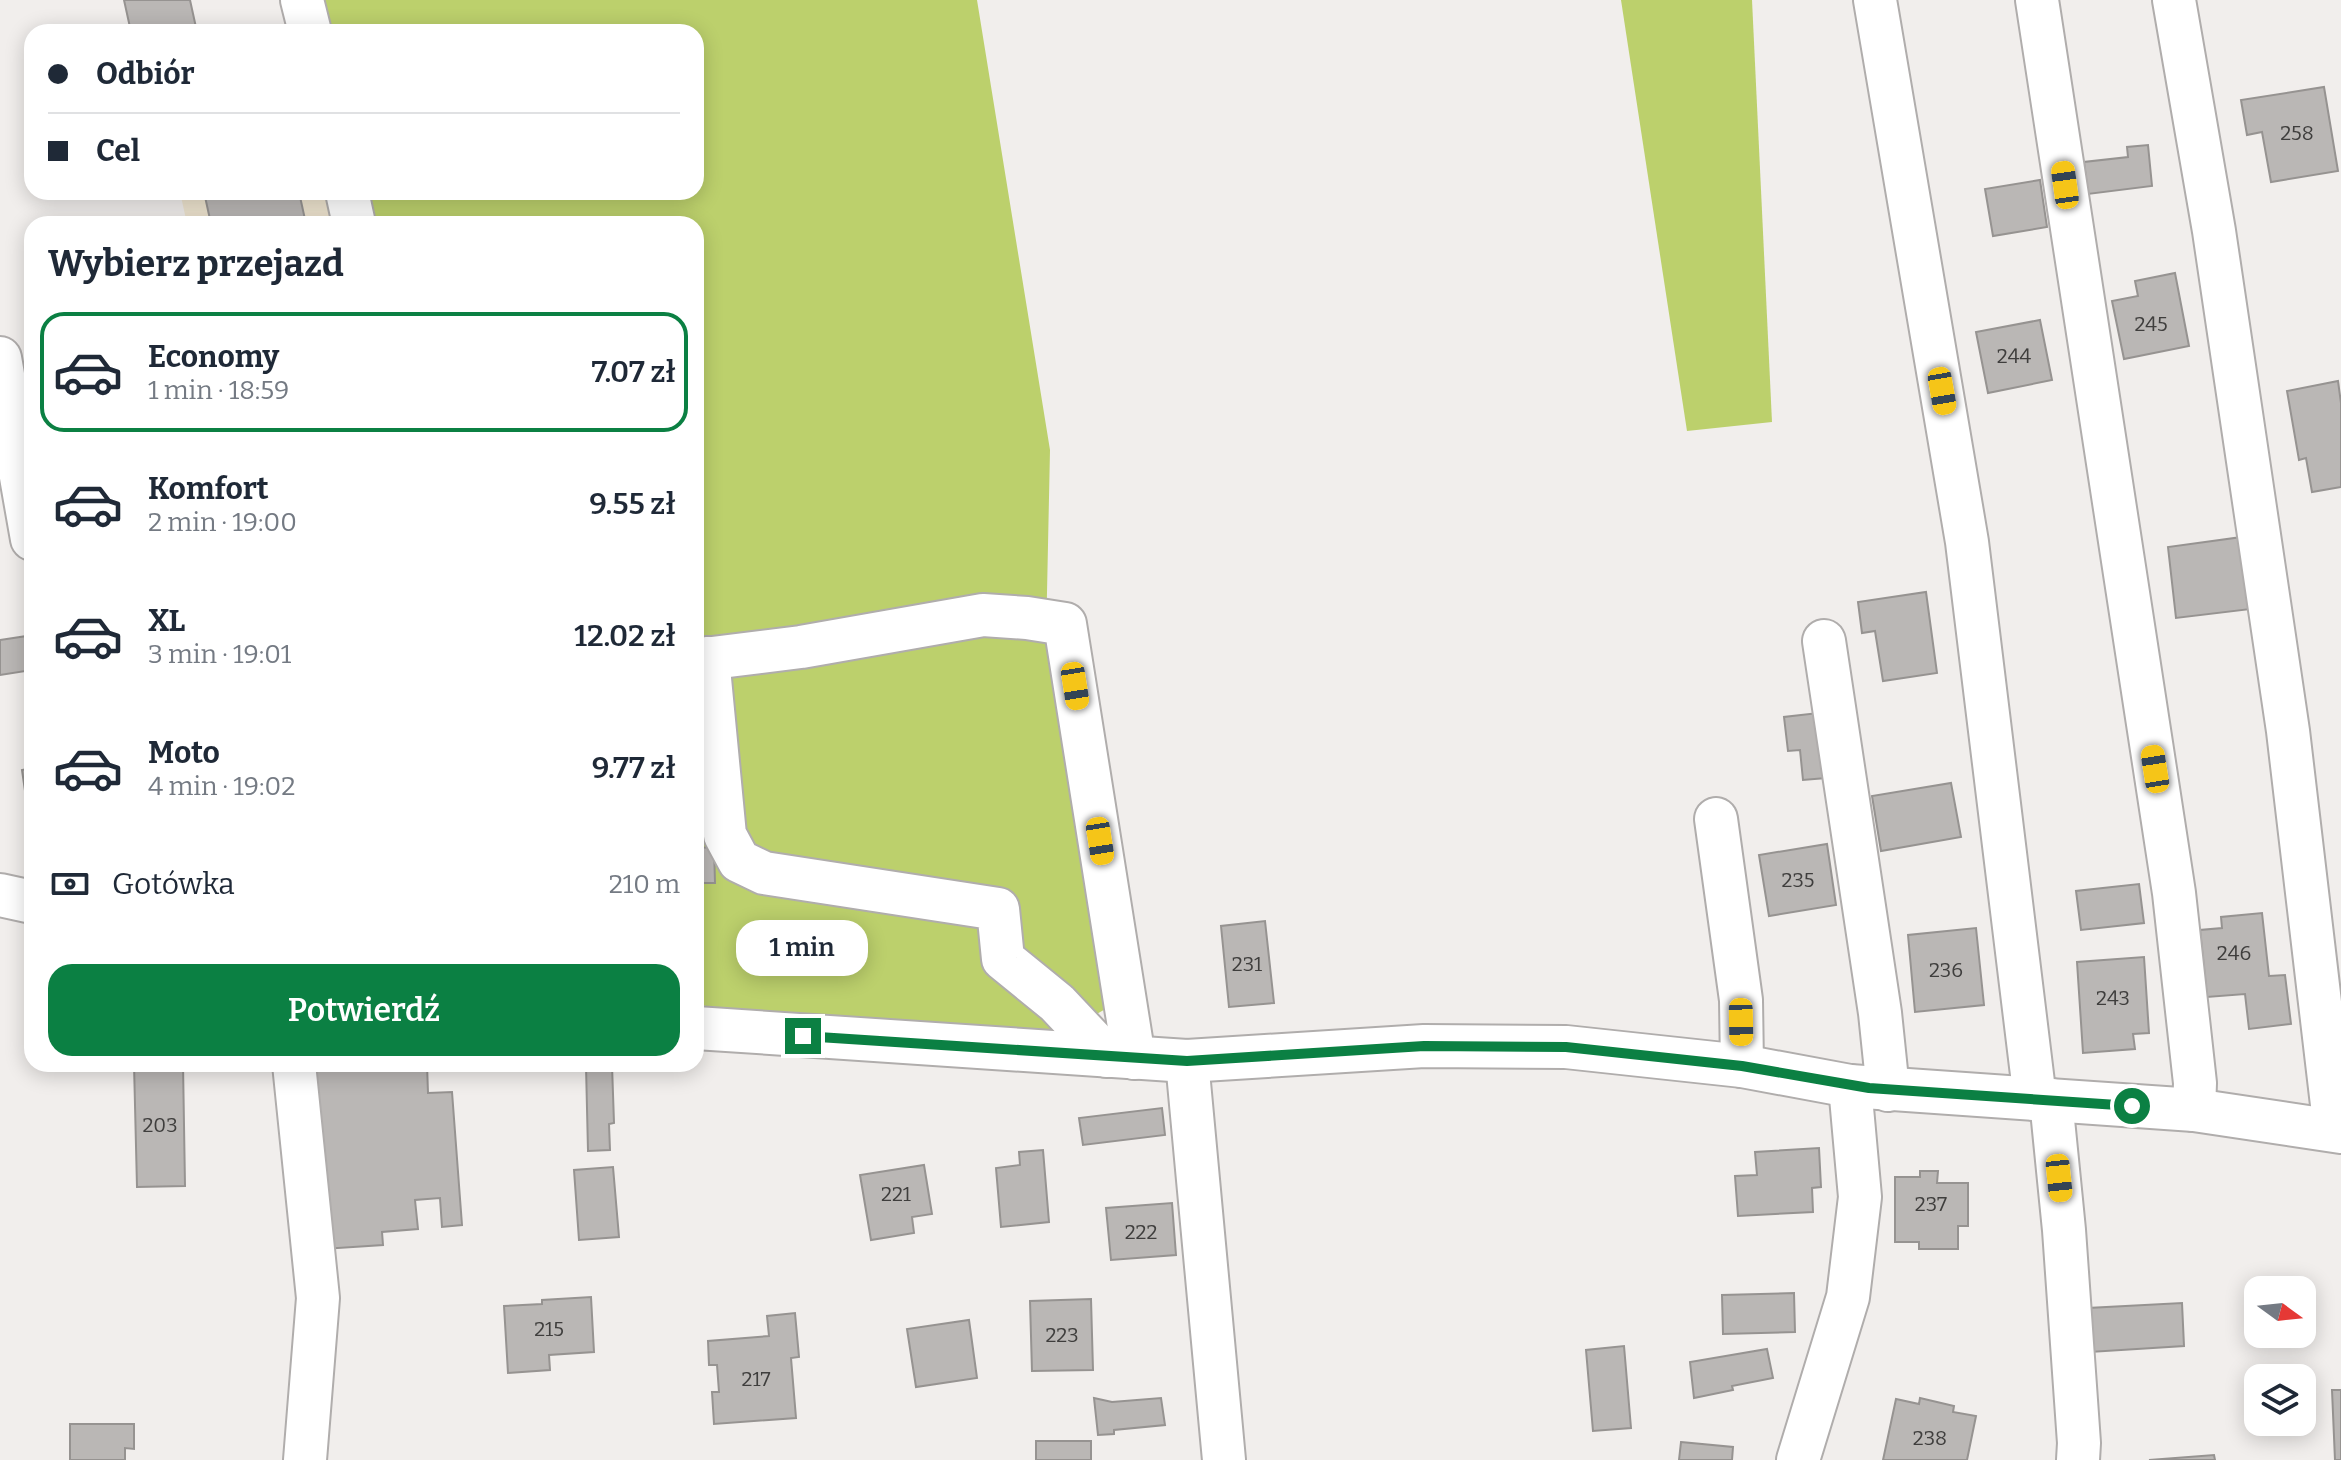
<!DOCTYPE html>
<html lang="pl">
<head>
<meta charset="utf-8">
<style>
	:root { --surface:#fff; --page:#f2f2f3; --text:#1f2937; --muted:#747a83; --line:#e0e1e3; --accent:#0b8043 }
	body { margin:0; font-family:Bitter,serif; background:var(--page); color:var(--text); height:100vh; display:flex; flex-direction:column; font-size:30px; white-space:nowrap }
	* { box-sizing:border-box; margin:0 }
	p { font-size:26px; color:var(--muted) }
	.icon { flex:none; width:44px; height:44px; fill:none; stroke:currentColor; stroke-width:2; stroke-linecap:round; stroke-linejoin:round }
	.map { position:relative; flex:1; overflow:hidden }
	.sheet { position:absolute; left:24px; top:216px; width:680px; height:856px; display:flex; flex-direction:column; background:var(--surface); border-radius:24px; box-shadow:0 4px 20px #0003 }
	.sheet>* { flex:none }
	.banner { position:absolute; left:24px; top:24px; width:680px; height:176px; border-radius:24px; box-shadow:0 4px 20px #0003; display:grid; align-content:center; height:176px; padding:0 24px; background:var(--surface) }
	.needle { width:52px; rotate:105deg }
	.fabs { position:absolute; left:2244px; top:1276px; display:grid; gap:16px }
	.fabs a { display:grid; place-items:center; width:72px; height:72px; border-radius:16px; background:var(--surface); box-shadow:0 4px 20px #0003; font-size:40px }
	.end { position:absolute; width:36px; height:36px; margin:-18px; border:10px solid #0b8043; background:#fff; box-shadow:0 0 0 4px #fff }
	.from { border-radius:50% }
	.bubble { position:absolute; height:56px; border-radius:24px; background:var(--surface); box-shadow:0 4px 20px #0003; font-size:26px; font-weight:600; line-height:56px; text-align:center }
	.car { position:absolute; width:24px; height:48px; margin:-24px -12px; border-radius:10px; box-shadow:0 0 6px 2px #0007; background:linear-gradient(#f5c518 24%,#345 0 40%,#f5c518 0 76%,#345 0 86%,#f5c518 0) }
	.banner b { display:flex; align-items:center; gap:28px; height:76px; font-size:30px }
	.banner b+b { border-top:2px solid var(--line) }
	.banner i { width:20px; height:20px; background:var(--text) }
	ul { padding:0; list-style:none }
	li { display:flex; align-items:center; gap:24px; height:120px; margin:0 16px 12px; padding:0 8px; border:4px solid transparent; border-radius:24px }
	li div { flex:1 }
	li b { display:block; font-size:30px }
	li em { font-style:normal; font-weight:600 }
	li.on { border-color:var(--accent) }
	li>.icon { width:72px; height:72px; stroke-width:1.5 }
	h2 { padding:0 24px; font-size:36px; line-height:96px }
	.pay { display:flex; align-items:center; gap:20px; height:88px; padding:0 24px; font-size:30px }
	.pay p { margin-inline-start:auto }
	.primary-button { display:flex; gap:16px; margin-top:auto; padding:16px 24px }
	.primary-button a { flex:1; height:92px; border-radius:24px; background:var(--accent); color:#fff; font-size:32px; font-weight:600; line-height:92px; text-align:center }
	.map>svg:first-child { display:block }
</style>
</head>
<body>
<div class="map">
<svg width="2341" height="1460" viewBox="0 0 2341 1460">
	<rect width="100%" height="100%" fill="#f1eeec"/>
	<polygon fill="#eee4cf" points="180,192 329,192 335,224 187,224"/>
	<g fill="#bcd06c">
		<polygon points="318,0 977,0 1050,450 1046,640 1062,661 1109,1007 1079,1024 1037,1032 824,1017 696,1005 696,224 369,224 362,192 696,192 696,32 326,32"/>
		<polygon points="1621,0 1752,0 1772,422 1687,431"/>
	</g>
	<g fill="#bab7b5" stroke="#969391" stroke-width="2">
		<polygon points="124,0 190,0 197,32 131,32"/>
		<polygon points="2324,87 2338,171 2271,182 2262,132 2247,135 2241,100"/>
		<polygon points="2148,145 2152,186 2088,194 2084,162 2128,157 2127,147"/>
		<polygon points="2040,180 2047,227 1993,236 1985,189"/>
		<polygon points="204,192 299,192 306,224 211,224"/>
		<polygon points="2175,273 2189,346 2124,359 2112,301 2138,296 2135,281"/>
		<polygon points="2040,320 2052,380 1988,393 1976,332"/>
		<polygon points="2338,381 2341,403 2341,487 2312,492 2306,458 2299,460 2287,391"/>
		<polygon points="2242,537 2251,609 2176,618 2168,547"/>
		<polygon points="1926,592 1937,673 1883,681 1875,631 1862,633 1858,602"/>
		<polygon points="27,636 32,670 0,675 0,640"/>
		<polygon points="1818,713 1826,778 1803,780 1800,750 1788,751 1784,717"/>
		<polygon points="32,768 32,839 22,770"/>
		<polygon points="1951,783 1961,837 1881,851 1872,796"/>
		<polygon points="1827,844 1836,905 1769,916 1759,855"/>
		<polygon points="714,847 715,883 696,883 696,848"/>
		<polygon points="2139,884 2144,923 2081,930 2076,891"/>
		<polygon points="2262,913 2269,976 2285,975 2291,1024 2249,1029 2245,994 2207,997 2200,930 2222,928 2221,917"/>
		<polygon points="1265,921 1274,1003 1229,1007 1221,926"/>
		<polygon points="1976,928 1984,1005 1915,1012 1908,935"/>
		<polygon points="2144,957 2149,1033 2133,1034 2135,1049 2083,1053 2077,962"/>
		<polygon points="134,1064 183,1064 185,1186 137,1187"/>
		<polygon points="309,1064 427,1064 428,1093 452,1092 462,1225 442,1227 440,1198 415,1200 418,1229 382,1232 383,1245 323,1249"/>
		<polygon points="612,1065 614,1123 609,1124 610,1150 588,1151 586,1066"/>
		<polygon points="1162,1108 1165,1135 1083,1145 1079,1118"/>
		<polygon points="1819,1148 1821,1187 1812,1188 1813,1212 1738,1216 1735,1176 1757,1175 1755,1152"/>
		<polygon points="1043,1150 1049,1222 1001,1227 996,1168 1020,1165 1019,1152"/>
		<polygon points="924,1165 932,1214 912,1217 914,1233 871,1240 860,1175"/>
		<polygon points="613,1167 619,1237 579,1240 574,1170"/>
		<polygon points="1920,1171 1938,1171 1937,1183 1968,1183 1968,1226 1958,1226 1958,1249 1919,1249 1919,1242 1895,1242 1895,1177 1920,1177"/>
		<polygon points="1172,1203 1176,1255 1111,1260 1106,1208"/>
		<polygon points="1794,1293 1795,1332 1723,1334 1722,1295"/>
		<polygon points="591,1297 594,1352 549,1355 550,1370 508,1373 504,1306 542,1304 542,1300"/>
		<polygon points="1091,1299 1093,1370 1032,1371 1030,1301"/>
		<polygon points="2182,1303 2184,1346 2090,1352 2088,1308"/>
		<polygon points="795,1313 799,1357 791,1358 796,1418 714,1424 712,1392 719,1392 717,1365 709,1365 708,1341 769,1336 767,1316"/>
		<polygon points="969,1320 977,1378 916,1387 907,1329"/>
		<polygon points="1624,1346 1631,1428 1593,1431 1586,1350"/>
		<polygon points="1767,1349 1773,1378 1732,1386 1733,1390 1694,1398 1690,1362"/>
		<polygon points="2332,1390 2341,1390 2341,1460 2335,1460"/>
		<polygon points="1094,1398 1112,1402 1161,1398 1165,1425 1114,1430 1114,1434 1098,1435"/>
		<polygon points="1920,1398 1954,1406 1953,1412 1976,1416 1967,1460 1883,1460 1896,1399 1919,1404"/>
		<polygon points="70,1424 134,1424 134,1449 125,1448 125,1460 70,1460"/>
		<rect x="1036" y="1441" width="55" height="19"/>
		<polygon points="1681,1442 1733,1447 1732,1460 1679,1460"/>
		<polygon points="2214,1455 2215,1460 2149,1460"/>
	</g>
	<g fill="none" stroke-linecap="round" stroke-linejoin="round">
		<defs>
			<g id="minor">
				<polyline points="302,0 310,32"/>
				<polyline points="1875,0 1967,542 2035,1099"/>
				<polyline points="2037,0 2174,893 2195,1083 2194,1110"/>
				<polyline points="2174,0 2214,231 2288,731 2335,1130"/>
				<polyline points="347,192 354,224"/>
				<polyline points="0,358 32,539"/>
				<polyline points="1824,641 1880,1013 1888,1090"/>
				<polyline points="708,658 725,835 739,861 764,873 998,909 1003,959 1057,1003 1107,1056"/>
				<polyline points="696,660 801,647 983,615 1027,618 1065,624 1134,1058"/>
				<polyline points="1716,819 1741,1000 1742,1066"/>
				<polyline points="0,895 32,902"/>
				<polyline points="696,1028 1187,1061 1424,1046 1566,1047 1742,1066 1850,1086 2194,1110 2341,1132"/>
				<polyline points="1187,1061 1224,1460"/>
				<polyline points="294,1064 318,1298 305,1460"/>
				<polyline points="2051,1100 2064,1230 2079,1443 2078,1460"/>
				<polyline points="1798,1460 1848,1297 1860,1197 1850,1086"/>
			</g>
		</defs>
		<use href="#minor" stroke="#b0adac" stroke-width="46"/>
		<use href="#minor" stroke="#fff" stroke-width="42"/>
	</g>
	<g fill="none" stroke-linecap="round" stroke-linejoin="round">
		<polyline stroke="#0b8043" stroke-width="10" points="803,1036 1187,1061 1424,1046 1566,1047 1742,1066 1869,1088 2132,1106"/>
	</g>
	<g text-anchor="middle" stroke-width="7" stroke-linejoin="round" paint-order="stroke">
		<g font-size="20" fill="#3f3e3d">
			<text x="2297" y="140">258</text>
			<text x="2151" y="331">245</text>
			<text x="2014" y="363">244</text>
			<text x="1798" y="887">235</text>
			<text x="2234" y="960">246</text>
			<text x="1247" y="971">231</text>
			<text x="1946" y="977">236</text>
			<text x="2113" y="1005">243</text>
			<text x="160" y="1132">203</text>
			<text x="896" y="1201">221</text>
			<text x="1931" y="1211">237</text>
			<text x="1141" y="1239">222</text>
			<text x="549" y="1336">215</text>
			<text x="1062" y="1342">223</text>
			<text x="756" y="1386">217</text>
			<text x="1930" y="1445">238</text>
		</g>
	</g>
</svg>
<div class="fabs">
<a><svg class="needle" viewBox="-14 -14 28 28"><path d="M0-13l5 13h-10z" fill="#e53935"/><path d="M0 13l5-13h-10z" fill="#747a83"/></svg></a>
<a><svg class="icon" aria-label="layers" viewBox="0 0 24 24"><path d="M12 4l9 5-9 5-9-5zM3 14l9 5 9-5"/></svg></a>
</div>
<i class="end from" style="left:2132px;top:1106px"></i>
<i class="end" style="left:803px;top:1036px"></i>
<div class="bubble" style="left:736px;top:920px;width:132px">1 min</div>
<i class="car" style="left:2065px;top:185px;rotate:352deg"></i>
<i class="car" style="left:1942px;top:391px;rotate:170deg"></i>
<i class="car" style="left:1075px;top:686px;rotate:171deg"></i>
<i class="car" style="left:2155px;top:769px;rotate:351deg"></i>
<i class="car" style="left:1100px;top:841px;rotate:171deg"></i>
<i class="car" style="left:1741px;top:1022px;rotate:179deg"></i>
<i class="car" style="left:2059px;top:1178px;rotate:174deg"></i>
<div class="banner">
<b><i class="from"></i>Odbiór</b>
<b><i></i>Cel</b>
</div>
<section class="sheet">
<h2>Wybierz przejazd</h2>
<ul>
<li class="on"><svg class="icon" aria-label="car" viewBox="0 0 24 24"><path d="M5 17H2v-5l4-1 3-4h7l3 4 3 1v5h-3M9 17h6M6 11h13"/><circle cx="7" cy="17" r="2"/><circle cx="17" cy="17" r="2"/></svg><div><b>Economy</b><p>1 min · 18:59</p></div><em>7.07 zł</em></li>
<li><svg class="icon" aria-label="car" viewBox="0 0 24 24"><path d="M5 17H2v-5l4-1 3-4h7l3 4 3 1v5h-3M9 17h6M6 11h13"/><circle cx="7" cy="17" r="2"/><circle cx="17" cy="17" r="2"/></svg><div><b>Komfort</b><p>2 min · 19:00</p></div><em>9.55 zł</em></li>
<li><svg class="icon" aria-label="car" viewBox="0 0 24 24"><path d="M5 17H2v-5l4-1 3-4h7l3 4 3 1v5h-3M9 17h6M6 11h13"/><circle cx="7" cy="17" r="2"/><circle cx="17" cy="17" r="2"/></svg><div><b>XL</b><p>3 min · 19:01</p></div><em>12.02 zł</em></li>
<li><svg class="icon" aria-label="car" viewBox="0 0 24 24"><path d="M5 17H2v-5l4-1 3-4h7l3 4 3 1v5h-3M9 17h6M6 11h13"/><circle cx="7" cy="17" r="2"/><circle cx="17" cy="17" r="2"/></svg><div><b>Moto</b><p>4 min · 19:02</p></div><em>9.77 zł</em></li>
</ul>
<div class="pay"><svg class="icon" aria-label="cash" viewBox="0 0 24 24"><path d="M3 7h18v10H3z"/><circle cx="12" cy="12" r="2"/></svg>Gotówka<p>210 m</p></div>
<div class="primary-button"><a>Potwierdź</a></div>
</section>
</div>
</body>
</html>
